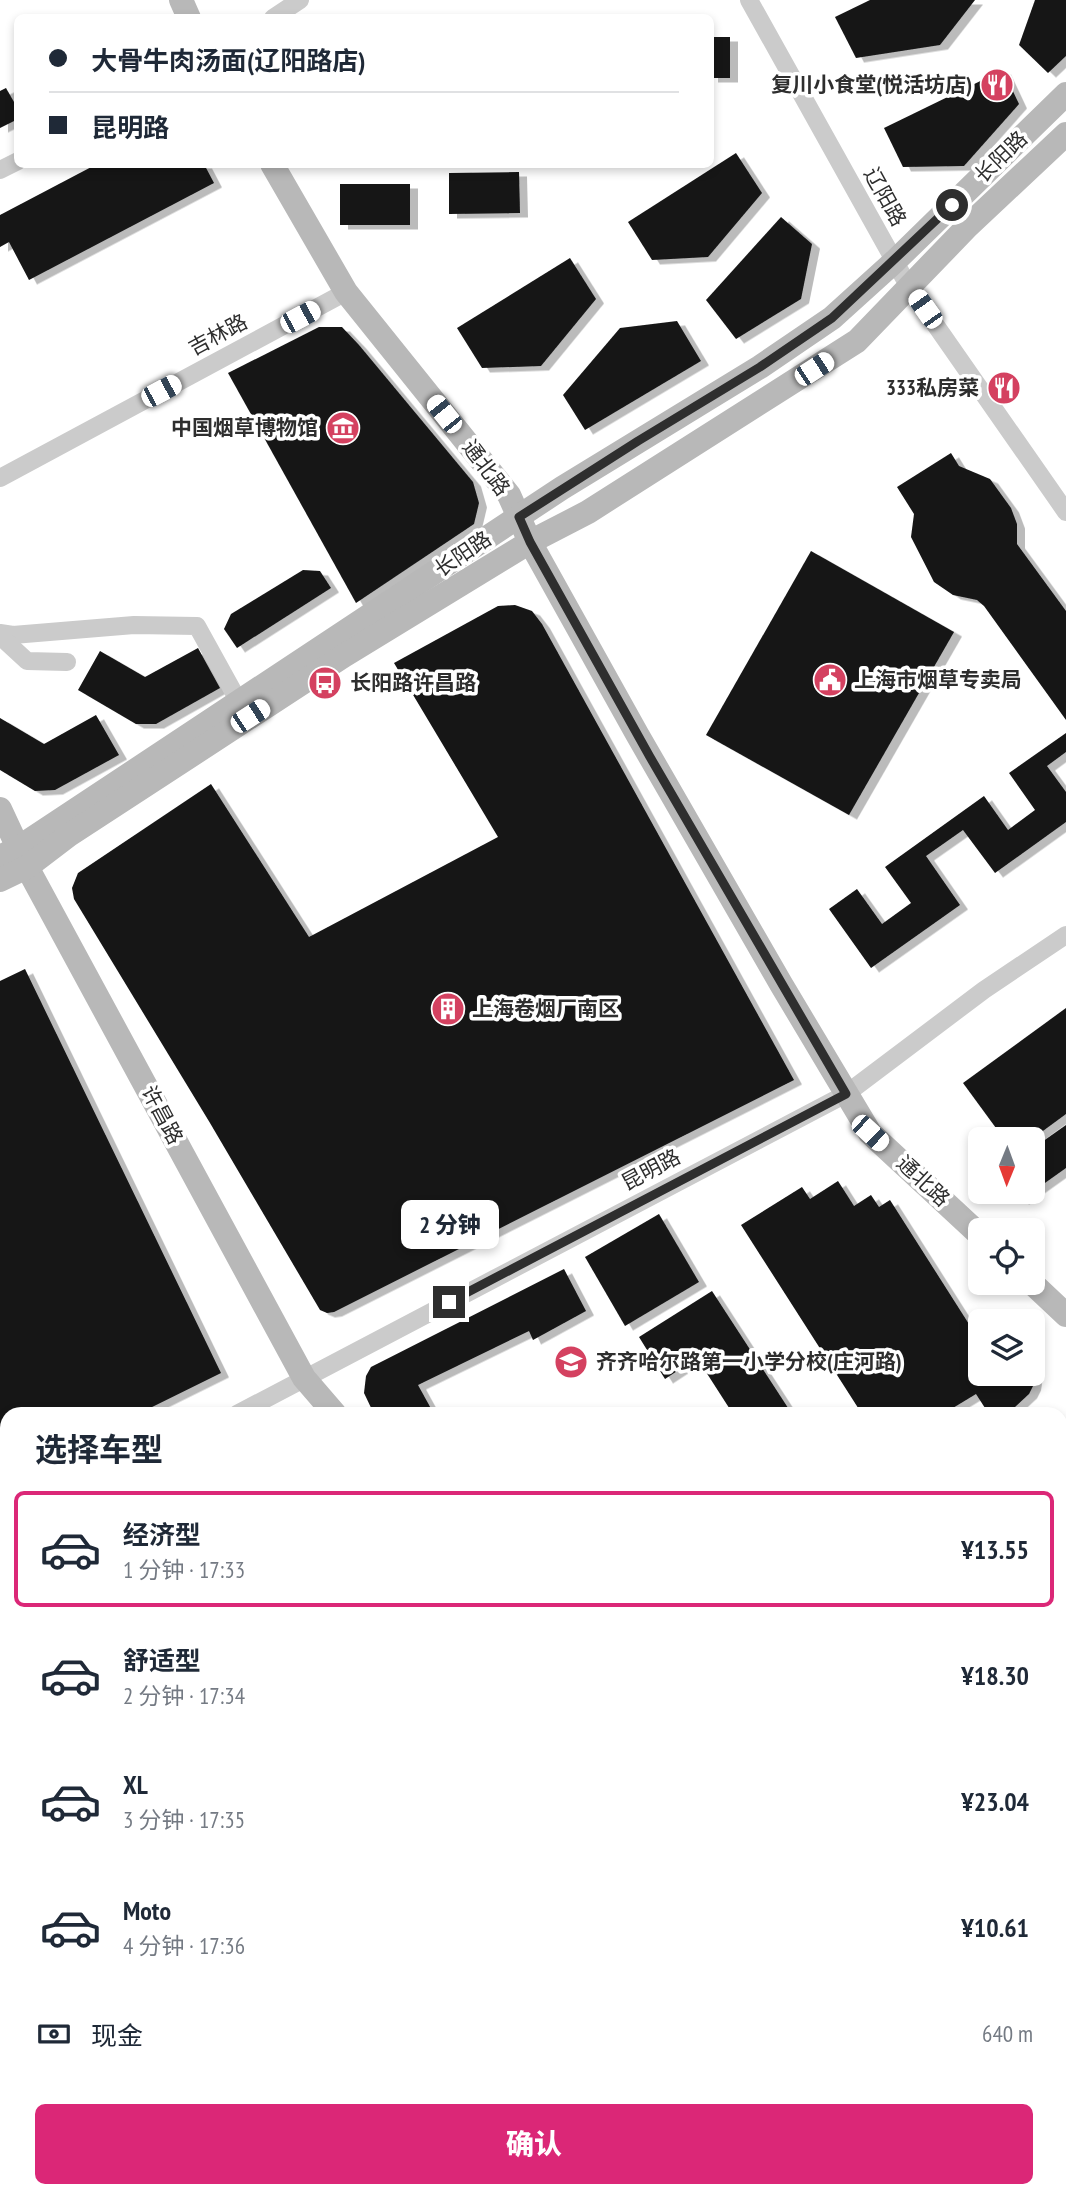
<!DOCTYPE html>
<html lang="zh">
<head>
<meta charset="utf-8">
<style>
	:root { --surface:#fff; --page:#f6f6f7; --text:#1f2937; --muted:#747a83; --line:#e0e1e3; --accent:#db2777 }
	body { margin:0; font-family:"PT Sans Narrow","Noto Sans SC",sans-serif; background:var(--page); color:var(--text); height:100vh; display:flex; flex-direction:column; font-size:26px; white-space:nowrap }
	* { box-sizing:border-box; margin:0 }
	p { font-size:23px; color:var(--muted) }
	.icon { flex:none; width:38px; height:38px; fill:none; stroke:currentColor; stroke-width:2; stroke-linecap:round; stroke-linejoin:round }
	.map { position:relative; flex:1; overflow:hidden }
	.sheet { position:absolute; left:0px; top:1407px; width:1068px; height:791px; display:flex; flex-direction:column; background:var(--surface); border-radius:21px 21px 0 0; box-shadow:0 4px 10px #0003 }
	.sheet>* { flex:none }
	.hud { position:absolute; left:14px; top:14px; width:700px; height:154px; border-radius:10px; box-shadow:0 4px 10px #0003; display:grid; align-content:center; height:154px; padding:0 35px; background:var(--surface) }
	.needle { width:46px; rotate:181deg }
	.buttons { position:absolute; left:968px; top:1127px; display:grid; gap:14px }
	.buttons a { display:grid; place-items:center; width:77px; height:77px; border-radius:10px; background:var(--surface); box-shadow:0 4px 10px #0003; font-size:35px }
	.end { position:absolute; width:32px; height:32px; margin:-16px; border:9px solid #2e2e2e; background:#fff; box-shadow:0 0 0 4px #fff }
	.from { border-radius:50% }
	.bubble { position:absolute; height:49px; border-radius:10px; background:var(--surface); box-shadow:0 4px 10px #0003; font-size:23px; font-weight:800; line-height:49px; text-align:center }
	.car { position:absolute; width:21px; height:42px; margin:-21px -10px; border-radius:9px; box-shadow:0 0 5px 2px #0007; background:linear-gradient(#fff 24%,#345 0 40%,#fff 0 76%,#345 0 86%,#fff 0) }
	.hud b { display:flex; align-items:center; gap:24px; height:66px; font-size:26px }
	.hud b+b { border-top:2px solid var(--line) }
	.hud i { width:18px; height:18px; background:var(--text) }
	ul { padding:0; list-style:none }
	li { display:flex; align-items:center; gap:21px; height:116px; margin:0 14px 10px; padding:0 21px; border:4px solid transparent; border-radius:10px }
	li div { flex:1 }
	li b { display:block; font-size:26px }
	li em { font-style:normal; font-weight:800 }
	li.selected { border-color:var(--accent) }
	li>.icon { width:63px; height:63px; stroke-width:1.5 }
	h2 { padding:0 35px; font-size:32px; line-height:84px }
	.pay { display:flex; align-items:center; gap:18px; height:77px; padding:0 35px; font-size:26px }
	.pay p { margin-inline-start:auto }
	.primary-button { display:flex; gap:14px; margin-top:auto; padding:14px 35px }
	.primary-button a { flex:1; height:80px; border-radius:10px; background:var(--accent); color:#fff; font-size:28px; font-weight:800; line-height:80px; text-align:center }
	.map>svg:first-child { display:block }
</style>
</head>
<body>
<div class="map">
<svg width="1066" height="2198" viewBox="0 0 1066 2198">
	<defs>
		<filter id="shadow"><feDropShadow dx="8" dy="4.5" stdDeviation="0" flood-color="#0004"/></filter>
	</defs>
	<rect width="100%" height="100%" fill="#fff"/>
	<g fill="#151515" filter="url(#shadow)">
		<polygon points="870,0 975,0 940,45 856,58 835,17"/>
		<polygon points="1035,0 1066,0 1066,56 1048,73 1019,45"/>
		<rect x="710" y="37" width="20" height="41"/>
		<polygon points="1003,70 1019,104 964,166 903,167 884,128"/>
		<polygon points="6,88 18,109 18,119 0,128 0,91"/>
		<polygon points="736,153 762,193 708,257 652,260 628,222"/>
		<polygon points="97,164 204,164 214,183 29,280 9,242 0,247 0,215"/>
		<polygon points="519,172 520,213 449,214 449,173"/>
		<rect x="340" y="184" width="70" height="41"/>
		<polygon points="781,217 812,244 801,299 736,339 706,300"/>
		<polygon points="570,258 596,299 541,366 482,368 457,328"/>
		<polygon points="677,321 701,361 585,430 563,395 620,328"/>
		<polygon points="319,327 342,327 359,345 473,482 479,503 474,524 356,603 228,373"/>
		<polygon points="951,453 959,466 990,479 1011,508 1017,524 1017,544 1066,611 1066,720 984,606 977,600 953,595 934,582 911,537 914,514 897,487"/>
		<polygon points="811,551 954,632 849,815 706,735"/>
		<polygon points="303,570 320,571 331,588 237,648 224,629 231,614"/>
		<polygon points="515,605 532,611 542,624 794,1080 334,1312 327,1313 320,1310 210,1123 74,899 72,888 78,873 211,784 309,937 498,837 394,663 498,606"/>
		<polygon points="198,648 220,688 156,724 136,724 78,690 100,651 145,677"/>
		<polygon points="96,715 119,755 55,790 35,791 0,770 0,718 44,744"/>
		<polygon points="1066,733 1066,752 1047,766 1066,792 1066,822 995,873 963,830 926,856 960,905 871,968 829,909 857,889 882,924 911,903 885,867 984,796 1008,830 1035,810 1009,773"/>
		<polygon points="25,969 221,1373 138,1414 7,1414 7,1478 0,1481 0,981"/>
		<polygon points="1066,1008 1066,1114 1032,1139 1004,1139 963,1083"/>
		<polygon points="1066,1125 1066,1168 1021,1200 1015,1192 1032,1192 1032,1149"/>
		<polygon points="838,1181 854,1206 871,1195 879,1207 890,1200 974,1332 980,1330 980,1374 1032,1374 1032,1363 1034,1363 1035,1373 1033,1386 1029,1394 1015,1407 1007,1410 985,1408 976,1394 943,1414 862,1414 741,1225 802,1187 810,1199"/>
		<polygon points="659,1214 699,1282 625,1326 585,1257"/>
		<polygon points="564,1269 586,1311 533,1340 529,1331 418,1385 434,1414 374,1414 364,1393 366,1376 371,1367"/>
		<polygon points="712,1291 792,1414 733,1414 697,1358 665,1379 639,1337"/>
		<polygon points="7,1600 7,1695 0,1680 0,1603"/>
		<polygon points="1060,1756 1066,1765 1066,1821 1060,1824"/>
		<polygon points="1060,2185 1066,2185 1066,2198 1014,2198 1033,2191 1060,2191"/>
		<polygon points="575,2191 630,2191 620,2198 565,2198"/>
		<polygon points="704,2191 750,2191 743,2198 709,2198"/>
	</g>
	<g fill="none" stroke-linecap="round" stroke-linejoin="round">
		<polyline stroke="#d5d5d5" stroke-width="32" stroke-dasharray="32 16" stroke-linecap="butt" points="853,2198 860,2191"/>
		<g stroke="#cbcbcb" stroke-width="18">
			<polyline points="749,0 909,287 1066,512"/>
			<polyline points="273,18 300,0"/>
			<polyline points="0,170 18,161"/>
			<polyline points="0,478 346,292"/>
			<polyline points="0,633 13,635 134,625 197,626 239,702"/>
			<polyline points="0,636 27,661 67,662"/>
			<polyline points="237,1414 846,1094 984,990 1066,935"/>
			<polyline points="0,1541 7,1537"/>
			<polyline points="0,1833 7,1858"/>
			<polyline points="1060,1899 1066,1897"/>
			<polyline points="0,2017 7,2012"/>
			<polyline points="0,2181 7,2184"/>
			<polyline points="27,2191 46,2198"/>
		</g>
		<g stroke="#b8b8b8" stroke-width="24">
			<polyline points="181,0 189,18"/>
			<polyline points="272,164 346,292 509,495 530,542 637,734 781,984 870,1133 980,1235"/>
			<polyline points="0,809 27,867 304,1378 335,1414"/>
			<polyline points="0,857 18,848 562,488 760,367 832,318 895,261 1066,94"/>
			<polyline points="0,880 27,867 69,835 345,655 530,542 588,512 857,341 968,226 1066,134"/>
			<polyline points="1032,1283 1066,1315"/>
		</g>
		<g stroke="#a6a6a6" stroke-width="28">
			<polyline points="1060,1938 1066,1932"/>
			<polyline points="1060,1995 1066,1989"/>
			<polyline points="813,2198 819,2191"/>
			<polyline points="872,2198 879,2191"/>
		</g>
	</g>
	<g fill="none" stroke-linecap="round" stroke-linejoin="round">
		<polyline stroke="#2e2e2e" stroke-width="9" points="449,1302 846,1094 650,757 530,542 519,517 638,441 760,367 832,318 952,205"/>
	</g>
	<defs>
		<symbol id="restaurant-disc" viewBox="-11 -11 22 22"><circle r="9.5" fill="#d44160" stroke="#fff"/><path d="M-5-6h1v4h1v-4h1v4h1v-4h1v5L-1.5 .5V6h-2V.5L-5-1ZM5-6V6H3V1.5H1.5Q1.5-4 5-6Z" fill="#fff"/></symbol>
		<symbol id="museum-disc" viewBox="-11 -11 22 22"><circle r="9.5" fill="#d44160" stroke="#fff"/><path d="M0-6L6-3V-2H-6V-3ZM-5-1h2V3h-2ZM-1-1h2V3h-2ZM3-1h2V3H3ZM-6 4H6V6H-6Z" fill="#fff"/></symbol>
		<symbol id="civic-disc" viewBox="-11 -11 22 22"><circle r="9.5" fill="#d44160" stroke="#fff"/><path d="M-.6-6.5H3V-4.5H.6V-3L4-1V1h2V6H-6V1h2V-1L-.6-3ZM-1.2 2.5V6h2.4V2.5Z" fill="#fff"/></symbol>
		<symbol id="bus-disc" viewBox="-11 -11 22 22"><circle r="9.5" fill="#d44160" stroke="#fff"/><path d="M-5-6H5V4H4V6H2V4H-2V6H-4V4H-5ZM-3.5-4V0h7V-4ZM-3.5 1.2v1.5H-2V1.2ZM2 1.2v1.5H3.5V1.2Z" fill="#fff"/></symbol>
		<symbol id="building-disc" viewBox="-11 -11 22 22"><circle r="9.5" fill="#d44160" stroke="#fff"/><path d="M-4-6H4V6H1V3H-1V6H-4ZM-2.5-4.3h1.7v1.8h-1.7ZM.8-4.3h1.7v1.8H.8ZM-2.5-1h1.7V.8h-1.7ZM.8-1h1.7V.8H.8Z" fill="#fff"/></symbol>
		<symbol id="school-disc" viewBox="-11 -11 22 22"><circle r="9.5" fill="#d44160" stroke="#fff"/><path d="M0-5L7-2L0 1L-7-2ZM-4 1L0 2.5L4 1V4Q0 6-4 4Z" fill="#fff"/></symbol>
	</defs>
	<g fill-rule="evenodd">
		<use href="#restaurant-disc" x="978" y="66" width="38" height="38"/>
		<use href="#restaurant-disc" x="985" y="369" width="38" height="38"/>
		<use href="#museum-disc" x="324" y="409" width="38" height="38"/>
		<use href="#civic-disc" x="811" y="661" width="38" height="38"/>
		<use href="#bus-disc" x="306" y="664" width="38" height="38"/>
		<use href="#building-disc" x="429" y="990" width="38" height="38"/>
		<use href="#school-disc" x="552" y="1343" width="38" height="38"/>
	</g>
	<g text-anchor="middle" stroke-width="7" stroke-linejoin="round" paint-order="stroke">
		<g font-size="21" font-weight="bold" fill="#2e2e2e" stroke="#fff" text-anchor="start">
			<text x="972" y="92" text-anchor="end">复川小食堂(悦活坊店)</text>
			<text x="979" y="395" text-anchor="end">333私房菜</text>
			<text x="318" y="435" text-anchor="end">中国烟草博物馆</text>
			<text x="854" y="687">上海市烟草专卖局</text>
			<text x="350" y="690">长阳路许昌路</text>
			<text x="472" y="1016">上海卷烟厂南区</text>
			<text x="596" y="1369">齐齐哈尔路第一小学分校(庄河路)</text>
		</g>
		<g font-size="21" fill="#2e2e2e" stroke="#fff">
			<text transform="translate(1001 157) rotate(-44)" y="7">长阳路</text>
			<text transform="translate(885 197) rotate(61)" y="7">辽阳路</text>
			<text transform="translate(218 335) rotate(-28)" y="7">吉林路</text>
			<text transform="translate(486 468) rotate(53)" y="7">通北路</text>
			<text transform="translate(463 554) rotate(-34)" y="7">长阳路</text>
			<text transform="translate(162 1115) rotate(62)" y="7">许昌路</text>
			<text transform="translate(651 1170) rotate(-28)" y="7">昆明路</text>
			<text transform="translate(923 1181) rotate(43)" y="7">通北路</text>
		</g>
	</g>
</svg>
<div class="buttons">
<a><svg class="needle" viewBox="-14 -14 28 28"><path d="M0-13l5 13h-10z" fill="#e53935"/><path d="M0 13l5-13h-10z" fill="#747a83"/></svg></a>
<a><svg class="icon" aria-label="locate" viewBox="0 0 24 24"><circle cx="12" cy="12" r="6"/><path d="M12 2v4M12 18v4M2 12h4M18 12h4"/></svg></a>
<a><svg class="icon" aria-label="layers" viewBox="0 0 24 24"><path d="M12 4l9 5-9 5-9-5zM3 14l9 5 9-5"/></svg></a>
</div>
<i class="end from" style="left:952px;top:205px"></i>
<i class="end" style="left:449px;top:1302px"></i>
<div class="bubble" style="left:401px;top:1200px;width:98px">2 分钟</div>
<i class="car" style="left:925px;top:309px;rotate:325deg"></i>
<i class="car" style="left:300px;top:317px;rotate:62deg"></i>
<i class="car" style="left:814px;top:369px;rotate:57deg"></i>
<i class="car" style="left:161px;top:391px;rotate:62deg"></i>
<i class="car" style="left:444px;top:414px;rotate:321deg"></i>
<i class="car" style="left:250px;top:716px;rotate:57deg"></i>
<i class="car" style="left:870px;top:1133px;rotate:133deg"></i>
<div class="hud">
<b><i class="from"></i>大骨牛肉汤面(辽阳路店)</b>
<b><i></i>昆明路</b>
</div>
<section class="sheet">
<h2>选择车型</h2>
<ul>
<li class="selected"><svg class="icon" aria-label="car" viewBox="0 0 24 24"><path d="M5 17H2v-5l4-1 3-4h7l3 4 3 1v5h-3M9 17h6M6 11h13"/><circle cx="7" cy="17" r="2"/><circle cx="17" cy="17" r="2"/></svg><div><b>经济型</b><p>1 分钟 · 17:33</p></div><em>¥13.55</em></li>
<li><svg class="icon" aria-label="car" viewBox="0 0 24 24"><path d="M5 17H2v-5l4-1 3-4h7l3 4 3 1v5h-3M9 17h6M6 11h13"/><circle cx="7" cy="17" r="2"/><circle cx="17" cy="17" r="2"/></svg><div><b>舒适型</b><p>2 分钟 · 17:34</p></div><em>¥18.30</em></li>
<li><svg class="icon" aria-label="car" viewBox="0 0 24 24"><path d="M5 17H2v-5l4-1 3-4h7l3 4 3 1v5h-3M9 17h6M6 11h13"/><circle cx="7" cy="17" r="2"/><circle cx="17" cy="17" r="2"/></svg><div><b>XL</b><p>3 分钟 · 17:35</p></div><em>¥23.04</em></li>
<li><svg class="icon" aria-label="car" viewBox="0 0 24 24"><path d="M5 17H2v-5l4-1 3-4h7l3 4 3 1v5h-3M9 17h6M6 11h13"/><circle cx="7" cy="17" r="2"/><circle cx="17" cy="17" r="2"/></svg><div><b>Moto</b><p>4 分钟 · 17:36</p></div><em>¥10.61</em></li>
</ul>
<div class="pay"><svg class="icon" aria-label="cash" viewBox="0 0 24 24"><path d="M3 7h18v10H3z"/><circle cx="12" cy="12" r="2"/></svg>现金<p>640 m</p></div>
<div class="primary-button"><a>确认</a></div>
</section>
</div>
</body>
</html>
